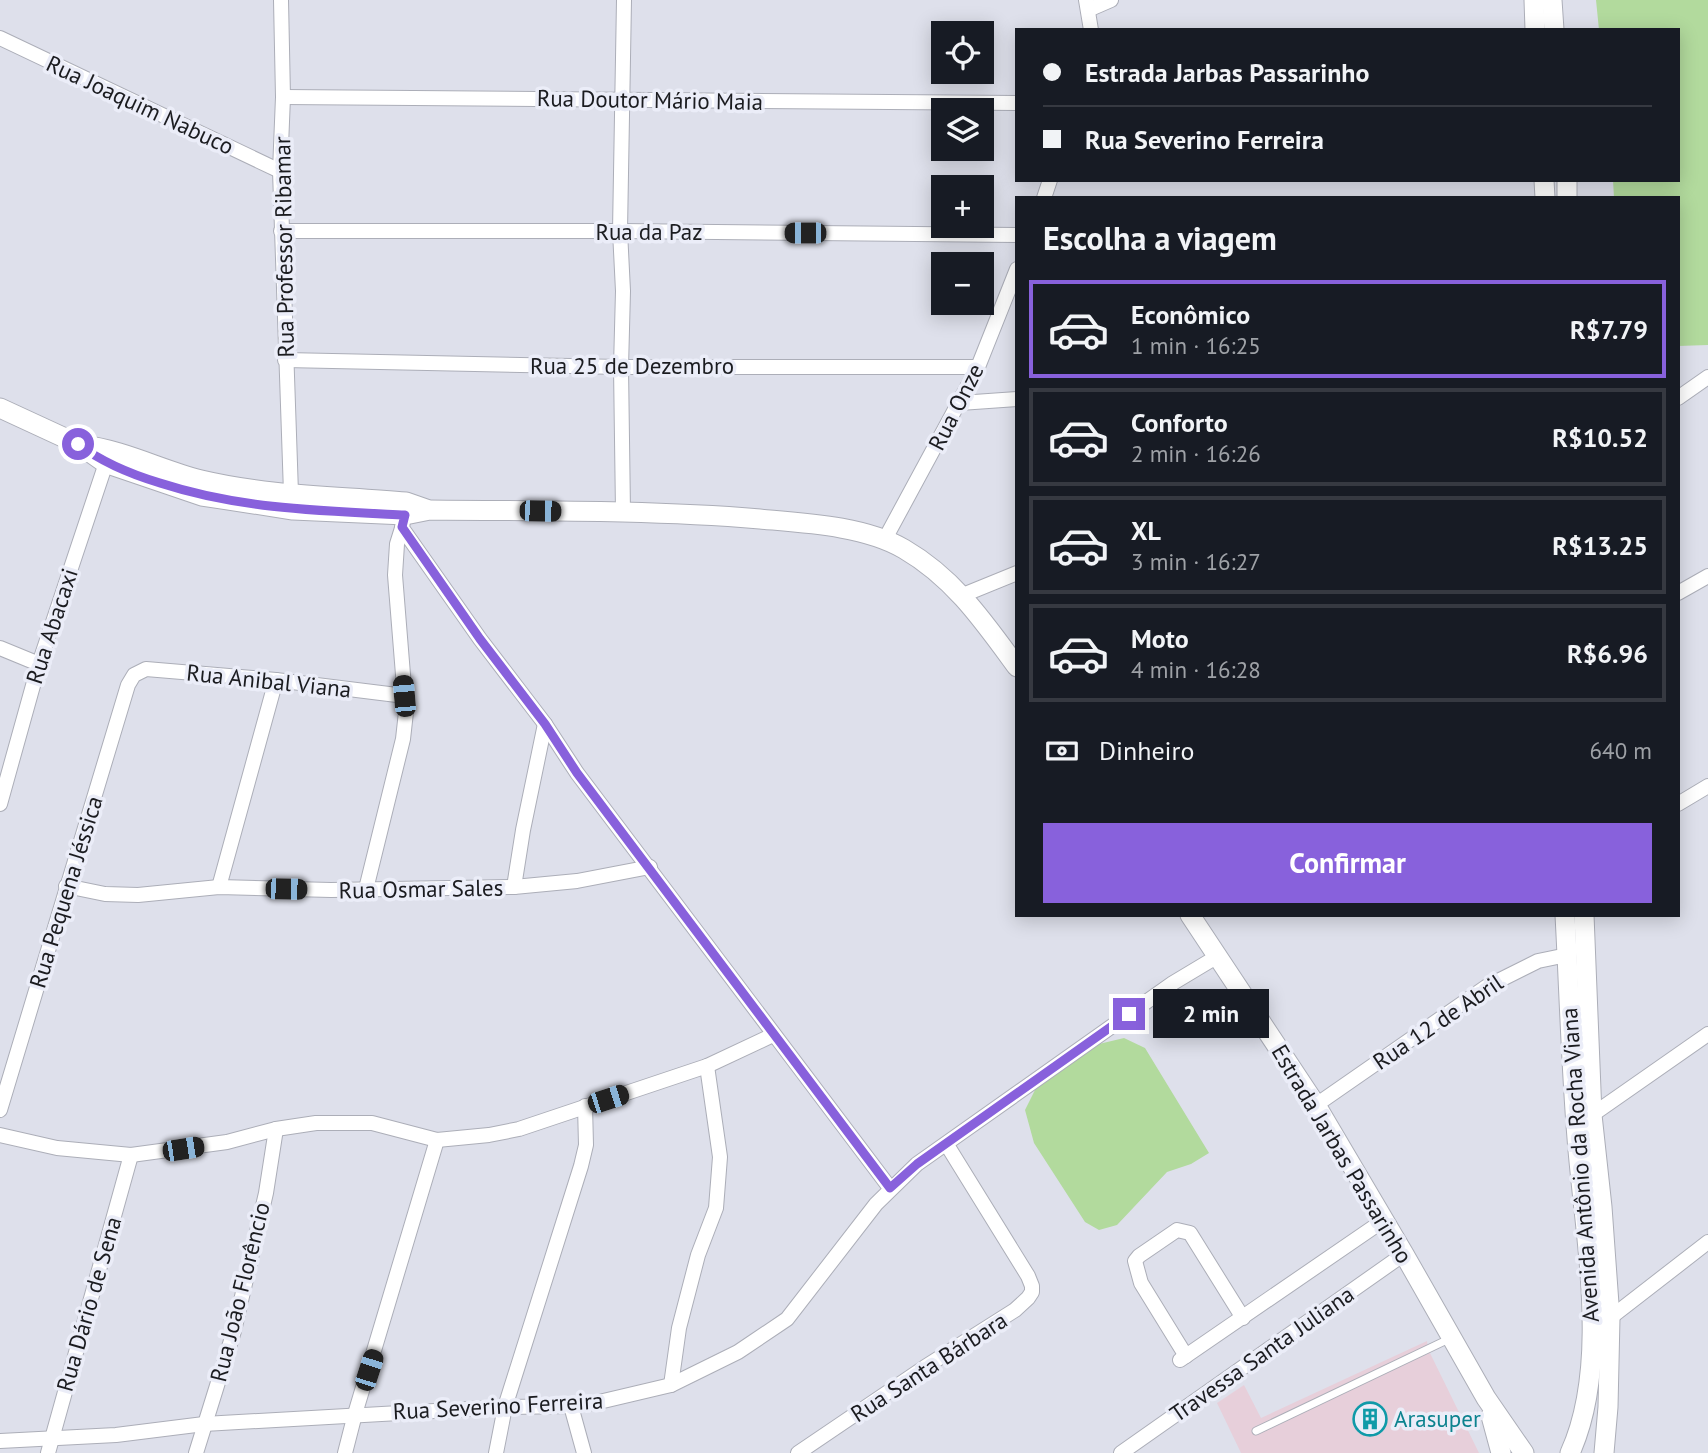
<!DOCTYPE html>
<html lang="pt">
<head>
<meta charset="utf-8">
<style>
	:root { --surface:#171b24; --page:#242831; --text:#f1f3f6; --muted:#9ea1a6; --line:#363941; --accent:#8861dc }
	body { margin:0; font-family:"PT Sans",sans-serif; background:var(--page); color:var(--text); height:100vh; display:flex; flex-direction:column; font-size:26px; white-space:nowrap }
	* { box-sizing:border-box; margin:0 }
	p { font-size:23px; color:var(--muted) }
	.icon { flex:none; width:38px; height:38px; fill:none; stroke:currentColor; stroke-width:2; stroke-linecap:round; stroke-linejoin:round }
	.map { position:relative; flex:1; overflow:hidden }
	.sheet { position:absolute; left:1015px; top:196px; width:665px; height:721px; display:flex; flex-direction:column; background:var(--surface); border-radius:0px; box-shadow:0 4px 18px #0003 }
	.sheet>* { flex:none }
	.banner { position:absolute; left:1015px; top:28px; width:665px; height:154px; border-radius:0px; box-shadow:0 4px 18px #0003; display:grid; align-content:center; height:154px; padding:0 28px; background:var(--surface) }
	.controls { position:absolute; left:931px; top:21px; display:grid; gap:14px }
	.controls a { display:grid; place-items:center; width:63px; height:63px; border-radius:0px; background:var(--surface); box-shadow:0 4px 18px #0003; font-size:35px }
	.end { position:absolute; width:32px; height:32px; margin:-16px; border:9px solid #8861dc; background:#fff; box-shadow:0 0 0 4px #fff }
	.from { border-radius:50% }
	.bubble { position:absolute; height:49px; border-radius:0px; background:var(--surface); box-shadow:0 4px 18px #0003; font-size:23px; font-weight:600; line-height:49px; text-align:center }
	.car { position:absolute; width:21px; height:42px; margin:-21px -10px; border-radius:9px; box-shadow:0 0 5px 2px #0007; background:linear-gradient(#222 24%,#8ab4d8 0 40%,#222 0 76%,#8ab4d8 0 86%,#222 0) }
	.banner b { display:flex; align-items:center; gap:24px; height:66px; font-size:26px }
	.banner b+b { border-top:2px solid var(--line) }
	.banner i { width:18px; height:18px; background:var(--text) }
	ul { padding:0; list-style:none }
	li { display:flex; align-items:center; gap:21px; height:98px; margin:0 14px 10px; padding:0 14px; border:4px solid var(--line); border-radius:0px }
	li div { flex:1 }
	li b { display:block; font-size:26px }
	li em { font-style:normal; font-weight:600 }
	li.on { border-color:var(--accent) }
	li>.icon { width:63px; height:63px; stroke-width:1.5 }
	h2 { padding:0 28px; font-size:32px; line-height:84px }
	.pay { display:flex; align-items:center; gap:18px; height:77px; padding:0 28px; font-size:26px }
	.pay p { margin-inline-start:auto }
	.cta { display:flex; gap:14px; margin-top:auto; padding:14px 28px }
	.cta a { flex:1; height:80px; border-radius:0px; background:var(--accent); color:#fff; font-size:28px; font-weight:600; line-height:80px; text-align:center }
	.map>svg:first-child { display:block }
</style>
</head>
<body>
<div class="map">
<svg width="1708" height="1453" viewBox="0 0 1708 1453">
	<rect width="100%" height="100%" fill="#dee0eb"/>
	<polygon fill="#e7cfda" points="1427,1341 1428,1349 1479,1453 1241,1453 1217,1403 1244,1385 1261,1418"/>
	<g fill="#b2da9d">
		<polygon points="1596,0 1708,0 1708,345 1678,346 1678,198 1614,198 1613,180 1678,180 1678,30 1599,30"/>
		<polygon points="1124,1038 1145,1048 1209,1153 1191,1164 1167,1172 1117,1225 1099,1230 1085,1222 1034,1143 1025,1110 1036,1088 1099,1044"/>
	</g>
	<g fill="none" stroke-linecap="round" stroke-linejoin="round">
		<defs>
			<polyline id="lane" points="1256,1431 1451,1338"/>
			<g id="street">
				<polyline points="281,0 283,97 280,171 291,493"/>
				<polyline points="1086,0 1091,30"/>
				<polyline points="1088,10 1111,0"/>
				<polyline points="0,38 280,171"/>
				<polyline points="283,97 1017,103"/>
				<polyline points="1044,198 1050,180"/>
				<polyline points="281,231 620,231 1017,235"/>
				<polyline points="285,360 621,367 978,367"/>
				<polyline points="1678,398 1708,377"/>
				<polyline points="960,403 1017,399"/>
				<polyline points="405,507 402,528 480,639 545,724 577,773 890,1188"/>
				<polyline points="623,512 621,367 623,291 620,231 624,0"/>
				<polyline points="885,539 978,367 1017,269"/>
				<polyline points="1678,593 1708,576"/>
				<polyline points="963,595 1017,573"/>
				<polyline points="0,648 39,664"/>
				<polyline points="0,804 39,664 108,457"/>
				<polyline points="1678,804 1708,786"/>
				<polyline points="66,886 105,894 138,895 219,887 331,890 514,887 577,881 650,867"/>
				<polyline points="219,887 276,680"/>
				<polyline points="514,887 523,830 545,724"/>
				<polyline points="366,889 403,739 406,712 395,575 397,544 402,528"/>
				<polyline points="1316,1105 1486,987 1538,961 1567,955"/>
				<polyline points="0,1110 128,685 134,675 146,669 276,680 405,696"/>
				<polyline points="1592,1115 1708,1034"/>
				<polyline points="0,1135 57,1148 131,1155 227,1142 276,1129 316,1123 372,1123 437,1140 489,1135 519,1129 707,1066 773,1035"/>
				<polyline points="1610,1318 1708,1242"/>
				<polyline points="1186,1356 1141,1283 1135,1261 1139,1256 1177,1230 1190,1233 1243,1318"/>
				<polyline points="1180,1360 1384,1220"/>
				<polyline points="671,1385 679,1328 698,1255 716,1208 720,1157 707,1066"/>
				<polyline points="571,1406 584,1453"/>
				<polyline points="0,1441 116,1435 204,1424 505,1407 571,1406 599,1402 671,1385 738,1352 787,1319 876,1204 917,1164 1173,983 1218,956"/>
				<polyline points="48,1453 131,1155"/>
				<polyline points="196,1453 234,1331 266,1193 276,1129"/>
				<polyline points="345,1453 355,1414 437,1140"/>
				<polyline points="496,1453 505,1407 581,1166 586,1145 585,1106"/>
				<polyline points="798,1453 925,1367 1015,1310 1028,1298 1032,1292 1032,1286 1028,1276 947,1145"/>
				<polyline points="1121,1453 1404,1254"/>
			</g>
			<g id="secondary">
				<polyline points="1534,0 1535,30"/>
				<polyline points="1552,0 1554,30"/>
				<polyline points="1544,180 1545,198"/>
				<polyline points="1567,180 1567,198"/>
				<path d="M0 408 78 444 105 463 202 496 293 510 405 515 430 510C540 511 650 510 760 519 805 523 865 526 904 549 954 578 984 622 1017 667"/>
				<path d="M82 445C124 450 161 470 201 480 268 496 338 496 406 502L426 509"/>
				<polyline points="1190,915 1316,1105 1404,1254 1486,1398 1524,1453"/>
				<path d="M1565 915C1569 989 1571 1064 1577 1138 1584 1235 1611 1363 1570 1453"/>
				<polyline points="1584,915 1592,1115 1602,1207 1610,1318 1608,1407 1604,1453"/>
				<polyline points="1491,1416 1501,1453"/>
			</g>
		</defs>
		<use href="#lane" stroke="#acaeb8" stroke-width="9"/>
		<use href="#street" stroke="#acaeb8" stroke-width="16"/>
		<use href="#secondary" stroke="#acaeb8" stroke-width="21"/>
		<use href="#lane" stroke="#fff" stroke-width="7"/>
		<use href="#street" stroke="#fff" stroke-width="14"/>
		<use href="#secondary" stroke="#fff" stroke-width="19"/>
	</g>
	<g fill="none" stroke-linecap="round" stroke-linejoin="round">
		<path stroke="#8861dc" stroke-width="9" d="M78 444C103 463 130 474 160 483 240 509 321 511 405 515L402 527 480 639 545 724 577 773 890 1188 917 1164 1129 1014"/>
	</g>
	<defs>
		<symbol id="building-ring" viewBox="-11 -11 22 22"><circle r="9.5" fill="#ebedf8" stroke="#0f9aa8" stroke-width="1.5"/><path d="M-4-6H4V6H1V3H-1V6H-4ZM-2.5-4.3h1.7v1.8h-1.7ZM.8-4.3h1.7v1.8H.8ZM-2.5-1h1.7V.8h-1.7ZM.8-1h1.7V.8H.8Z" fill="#0f9aa8"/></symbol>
	</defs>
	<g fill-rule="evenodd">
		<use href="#building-ring" x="1351" y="1400" width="38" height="38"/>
	</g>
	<g text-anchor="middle" stroke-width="7" stroke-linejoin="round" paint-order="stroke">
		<g font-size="23" fill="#1b1c20" stroke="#ebedf8">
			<text transform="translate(650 100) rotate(1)" y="8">Rua Doutor Mário Maia</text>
			<text transform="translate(140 105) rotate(25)" y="8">Rua Joaquim Nabuco</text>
			<text x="649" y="240">Rua da Paz</text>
			<text transform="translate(284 247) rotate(-91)" y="8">Rua Professor Ribamar</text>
			<text x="632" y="374">Rua 25 de Dezembro</text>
			<text transform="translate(956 407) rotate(-63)" y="8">Rua Onze</text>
			<text transform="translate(52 626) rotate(-72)" y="8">Rua Abacaxi</text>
			<text transform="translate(269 681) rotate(6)" y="8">Rua Anibal Viana</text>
			<text transform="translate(421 889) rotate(-1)" y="8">Rua Osmar Sales</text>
			<text transform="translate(66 892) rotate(-73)" y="8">Rua Pequena Jéssica</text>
			<text transform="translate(1438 1022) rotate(-34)" y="8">Rua 12 de Abril</text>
			<text transform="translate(1342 1154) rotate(59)" y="8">Estrada Jarbas Passarinho</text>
			<text transform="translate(1580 1165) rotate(-94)" y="8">Avenida Antônio da Rocha Viana</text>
			<text transform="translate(240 1292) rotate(-76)" y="8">Rua João Florêncio</text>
			<text transform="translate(89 1304) rotate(-74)" y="8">Rua Dário de Sena</text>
			<text transform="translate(1262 1354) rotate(-35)" y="8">Travessa Santa Juliana</text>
			<text transform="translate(929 1367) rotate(-33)" y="8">Rua Santa Bárbara</text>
			<text transform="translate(498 1406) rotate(-3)" y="8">Rua Severino Ferreira</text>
		</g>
		<g font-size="23" fill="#0d838f" stroke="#ebedf8" text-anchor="start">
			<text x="1394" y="1427">Arasuper</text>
		</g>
	</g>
</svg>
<div class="controls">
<a><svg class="icon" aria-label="locate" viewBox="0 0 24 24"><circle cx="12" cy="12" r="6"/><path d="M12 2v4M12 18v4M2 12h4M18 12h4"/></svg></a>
<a><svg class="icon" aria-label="layers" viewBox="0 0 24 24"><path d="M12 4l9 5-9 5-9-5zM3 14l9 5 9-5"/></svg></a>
<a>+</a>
<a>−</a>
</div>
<i class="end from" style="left:78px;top:444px"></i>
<i class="end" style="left:1129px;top:1014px"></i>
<div class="bubble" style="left:1153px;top:989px;width:116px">2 min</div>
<i class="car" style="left:805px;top:233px;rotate:270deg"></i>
<i class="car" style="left:540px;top:511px;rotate:91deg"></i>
<i class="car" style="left:404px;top:696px;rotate:355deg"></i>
<i class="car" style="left:286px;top:889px;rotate:91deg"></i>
<i class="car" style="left:608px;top:1099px;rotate:72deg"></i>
<i class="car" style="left:183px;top:1149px;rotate:81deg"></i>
<i class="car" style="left:369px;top:1370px;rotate:18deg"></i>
<div class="banner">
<b><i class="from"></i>Estrada Jarbas Passarinho</b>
<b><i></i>Rua Severino Ferreira</b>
</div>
<section class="sheet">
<h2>Escolha a viagem</h2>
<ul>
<li class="on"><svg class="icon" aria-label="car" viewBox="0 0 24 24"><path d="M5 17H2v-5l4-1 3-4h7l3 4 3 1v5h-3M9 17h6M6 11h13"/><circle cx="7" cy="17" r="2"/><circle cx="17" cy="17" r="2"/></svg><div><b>Econômico</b><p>1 min · 16:25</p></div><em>R$7.79</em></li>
<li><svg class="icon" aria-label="car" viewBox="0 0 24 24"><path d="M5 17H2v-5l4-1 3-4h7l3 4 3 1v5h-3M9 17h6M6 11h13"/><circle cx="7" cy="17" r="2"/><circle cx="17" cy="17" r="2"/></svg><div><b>Conforto</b><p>2 min · 16:26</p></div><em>R$10.52</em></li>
<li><svg class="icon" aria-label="car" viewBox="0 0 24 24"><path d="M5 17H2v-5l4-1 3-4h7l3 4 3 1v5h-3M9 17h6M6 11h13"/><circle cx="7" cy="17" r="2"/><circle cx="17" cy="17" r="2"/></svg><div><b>XL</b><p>3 min · 16:27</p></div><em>R$13.25</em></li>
<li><svg class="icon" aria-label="car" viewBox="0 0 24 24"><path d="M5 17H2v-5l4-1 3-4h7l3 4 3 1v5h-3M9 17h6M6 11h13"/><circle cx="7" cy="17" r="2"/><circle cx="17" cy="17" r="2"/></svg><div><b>Moto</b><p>4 min · 16:28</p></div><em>R$6.96</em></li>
</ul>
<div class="pay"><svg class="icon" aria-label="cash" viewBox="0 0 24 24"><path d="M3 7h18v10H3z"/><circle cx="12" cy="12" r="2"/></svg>Dinheiro<p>640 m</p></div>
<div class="cta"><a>Confirmar</a></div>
</section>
</div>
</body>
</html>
